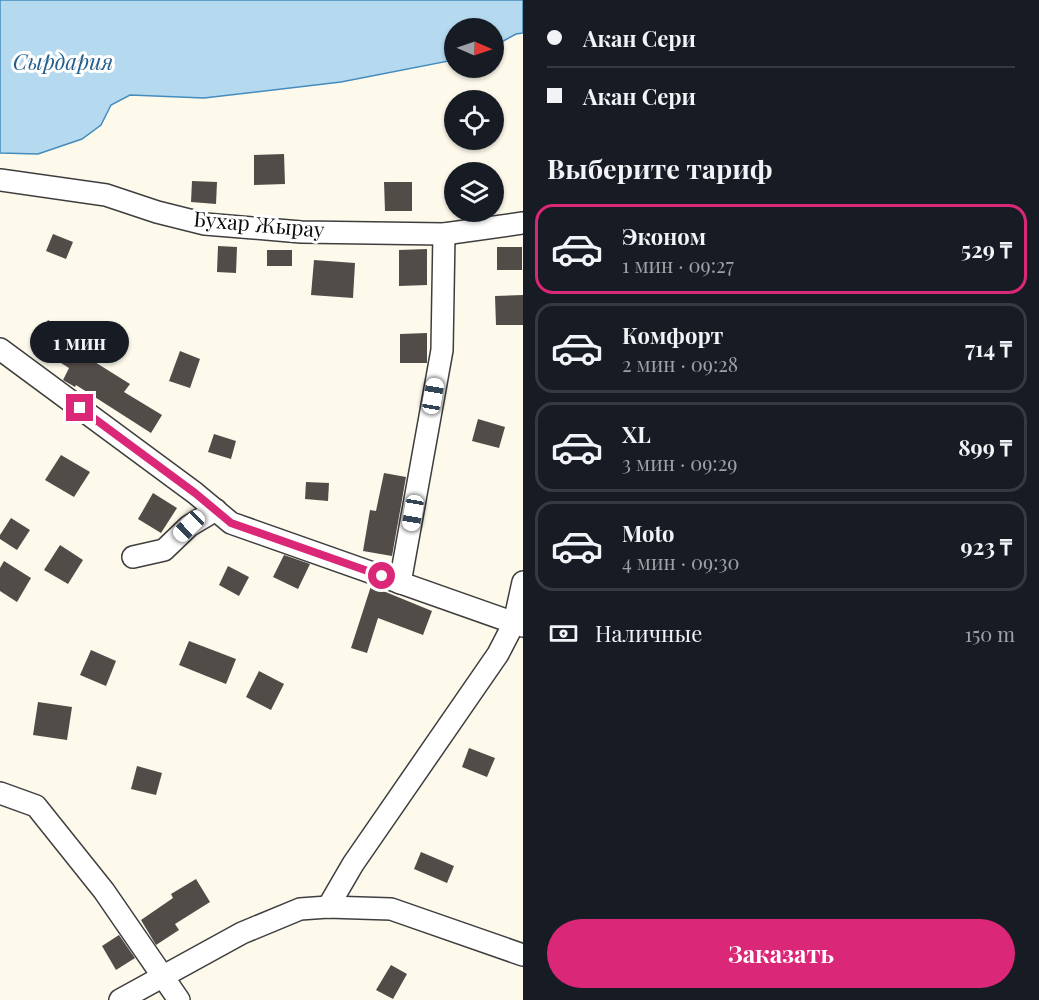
<!DOCTYPE html>
<html lang="ru">
<head>
<meta charset="utf-8">
<style>
	:root { --surface:#171b24; --page:#20242c; --text:#f1f3f6; --muted:#9ea1a6; --line:#363941; --accent:#db2777 }
	body { margin:0; font-family:"Playfair Display",serif; background:var(--page); color:var(--text); height:100vh; display:flex; flex-direction:column; font-size:22px; white-space:nowrap }
	* { box-sizing:border-box; margin:0 }
	p { font-size:20px; color:var(--muted) }
	.icon { flex:none; width:33px; height:33px; fill:none; stroke:currentColor; stroke-width:2; stroke-linecap:round; stroke-linejoin:round }
	.map { position:relative; flex:1; overflow:hidden }
	.details { display:flex; flex-direction:column; background:var(--surface); width:516px }
	.details>* { flex:none }
	.guide { display:grid; align-content:center; height:132px; padding:0 24px; background:var(--surface) }
	.needle { width:39px; rotate:92deg }
	.tools { position:absolute; left:444px; top:18px; display:grid; gap:12px }
	.tools a { display:grid; place-items:center; width:60px; height:60px; border-radius:50%; background:var(--surface); box-shadow:0 2px 4px #0004; font-size:30px }
	.end { position:absolute; width:27px; height:27px; margin:-14px; border:8px solid #db2777; background:#fff; box-shadow:0 0 0 3px #fff }
	.from { border-radius:50% }
	.bubble { position:absolute; height:42px; border-radius:21px; background:var(--surface); box-shadow:0 2px 4px #0004; font-size:20px; font-weight:700; line-height:42px; text-align:center }
	.car { position:absolute; width:18px; height:36px; margin:-18px -9px; border-radius:8px; box-shadow:0 0 4px 2px #0007; background:linear-gradient(#fff 24%,#345 0 40%,#fff 0 76%,#345 0 86%,#fff 0) }
	.guide b { display:flex; align-items:center; gap:21px; height:57px; font-size:22px }
	.guide b+b { border-top:2px solid var(--line) }
	.guide i { width:15px; height:15px; background:var(--text) }
	ul { padding:0; list-style:none }
	li { display:flex; align-items:center; gap:18px; height:90px; margin:0 12px 9px; padding:0 12px; border:3px solid var(--line); border-radius:18px }
	li div { flex:1 }
	li b { display:block; font-size:22px }
	li em { font-style:normal; font-weight:700 }
	li.active { border-color:var(--accent) }
	li>.icon { width:54px; height:54px; stroke-width:1.5 }
	h2 { padding:0 24px; font-size:27px; line-height:72px }
	.pay { display:flex; align-items:center; gap:15px; height:66px; padding:0 24px; font-size:22px }
	.pay p { margin-inline-start:auto }
	.cta { display:flex; gap:12px; margin-top:auto; padding:12px 24px }
	.cta a { flex:1; height:69px; border-radius:36px; background:var(--accent); color:#fff; font-size:24px; font-weight:700; line-height:69px; text-align:center }
	main { display:flex; flex:1; min-height:0 }
	.map>svg:first-child { display:block }
</style>
</head>
<body>
<main>
<div class="map">
<svg width="523" height="1000" viewBox="0 0 523 1000">
	<rect width="100%" height="100%" fill="#fdf9eb"/>
	<polygon fill="#b5d9ef" stroke="#448cbd" stroke-width="1.5" points="0,0 523,0 523,33 516,34 494,46 494,28 454,28 454,60 341,82 204,98 130,95 111,105 101,125 82,139 38,154 0,153"/>
	<g fill="#524c49">
		<polygon points="284,154 285,184 254,185 254,155"/>
		<polygon points="192,181 217,182 216,204 191,202"/>
		<polygon points="384,182 412,182 412,211 385,211"/>
		<polygon points="53,234 73,242 66,259 46,251"/>
		<polygon points="218,246 237,247 236,273 217,272"/>
		<rect x="497" y="247" width="25" height="23"/>
		<polygon points="427,249 427,285 399,286 399,250"/>
		<rect x="267" y="250" width="25" height="16"/>
		<polygon points="314,260 355,263 353,298 311,295"/>
		<polygon points="523,295 523,325 496,325 495,296"/>
		<polygon points="48,320 82,341 96,347 90,359 130,384 124,392 162,415 151,433 76,385 75,387 63,380 69,368 32,345"/>
		<polygon points="427,333 427,363 400,363 400,334"/>
		<polygon points="180,351 200,359 190,388 169,381"/>
		<polygon points="478,419 505,427 499,448 472,441"/>
		<polygon points="214,434 236,441 231,459 208,452"/>
		<polygon points="61,455 90,472 74,497 45,480"/>
		<polygon points="384,473 406,477 392,556 363,551 370,510 376,511"/>
		<polygon points="306,482 329,483 328,501 305,499"/>
		<polygon points="153,493 177,508 161,533 138,519"/>
		<polygon points="11,518 30,530 17,550 0,539 0,535"/>
		<polygon points="60,545 83,560 68,584 44,570"/>
		<polygon points="284,555 310,564 298,589 273,577"/>
		<polygon points="4,561 31,578 17,602 0,591 0,568"/>
		<polygon points="228,566 249,577 239,596 219,585"/>
		<polygon points="371,586 432,611 423,635 378,618 367,653 351,648"/>
		<polygon points="189,641 236,659 226,684 179,665"/>
		<polygon points="91,650 116,661 106,686 80,675"/>
		<polygon points="259,671 284,684 271,710 246,697"/>
		<polygon points="38,702 72,707 67,740 33,735"/>
		<polygon points="469,748 495,758 487,777 462,767"/>
		<polygon points="137,766 162,773 156,795 131,789"/>
		<polygon points="421,852 454,866 447,883 414,869"/>
		<polygon points="196,879 210,902 175,924 179,930 156,945 141,920 173,898 171,894"/>
		<polygon points="119,935 135,958 116,970 102,946"/>
		<polygon points="391,965 407,974 393,999 376,990"/>
	</g>
	<g fill="none" stroke-linecap="round" stroke-linejoin="round">
		<defs>
			<g id="minor">
				<polyline points="0,180 106,195 157,212 205,224 301,232 444,234 523,223"/>
				<polyline points="0,349 195,493 231,523 523,626"/>
				<polyline points="133,557 164,550 189,526 216,510"/>
				<polyline points="400,583 442,350 444,234"/>
				<polyline points="0,793 36,806 104,891 179,1000"/>
				<polyline points="328,907 353,864 498,654 514,623 523,582"/>
				<polyline points="120,1000 242,933 300,909 328,907 391,909 523,955"/>
			</g>
		</defs>
		<use href="#minor" stroke="#3e3e3e" stroke-width="24"/>
		<use href="#minor" stroke="#fff" stroke-width="21"/>
	</g>
	<g fill="none" stroke-linecap="round" stroke-linejoin="round">
		<polyline stroke="#db2777" stroke-width="8" points="80,408 195,493 231,523 382,576"/>
	</g>
	<g text-anchor="middle" stroke-width="6" stroke-linejoin="round" paint-order="stroke">
		<g font-size="21" fill="#0b0b0b" stroke="#fff">
			<text transform="translate(259 225) rotate(5)" y="7">Бухар Жырау</text>
		</g>
		<g font-size="22" font-style="italic" fill="#235e8e" stroke="#fff">
			<text x="63" y="70">Сырдария</text>
		</g>
	</g>
</svg>
<div class="tools">
<a><svg class="needle" viewBox="-14 -14 28 28"><path d="M0-13l5 13h-10z" fill="#e53935"/><path d="M0 13l5-13h-10z" fill="#9ea1a6"/></svg></a>
<a><svg class="icon" aria-label="locate" viewBox="0 0 24 24"><circle cx="12" cy="12" r="6"/><path d="M12 2v4M12 18v4M2 12h4M18 12h4"/></svg></a>
<a><svg class="icon" aria-label="layers" viewBox="0 0 24 24"><path d="M12 4l9 5-9 5-9-5zM3 14l9 5 9-5"/></svg></a>
</div>
<i class="end from" style="left:382px;top:576px"></i>
<i class="end" style="left:80px;top:408px"></i>
<div class="bubble" style="left:30px;top:321px;width:99px">1 мин</div>
<i class="car" style="left:433px;top:396px;rotate:10deg"></i>
<i class="car" style="left:413px;top:513px;rotate:190deg"></i>
<i class="car" style="left:189px;top:526px;rotate:226deg"></i>
</div>
<section class="details">
<div class="guide">
<b><i class="from"></i>Акан Сери</b>
<b><i></i>Акан Сери</b>
</div>
<h2>Выберите тариф</h2>
<ul>
<li class="active"><svg class="icon" aria-label="car" viewBox="0 0 24 24"><path d="M5 17H2v-5l4-1 3-4h7l3 4 3 1v5h-3M9 17h6M6 11h13"/><circle cx="7" cy="17" r="2"/><circle cx="17" cy="17" r="2"/></svg><div><b>Эконом</b><p>1 мин · 09:27</p></div><em>529 ₸</em></li>
<li><svg class="icon" aria-label="car" viewBox="0 0 24 24"><path d="M5 17H2v-5l4-1 3-4h7l3 4 3 1v5h-3M9 17h6M6 11h13"/><circle cx="7" cy="17" r="2"/><circle cx="17" cy="17" r="2"/></svg><div><b>Комфорт</b><p>2 мин · 09:28</p></div><em>714 ₸</em></li>
<li><svg class="icon" aria-label="car" viewBox="0 0 24 24"><path d="M5 17H2v-5l4-1 3-4h7l3 4 3 1v5h-3M9 17h6M6 11h13"/><circle cx="7" cy="17" r="2"/><circle cx="17" cy="17" r="2"/></svg><div><b>XL</b><p>3 мин · 09:29</p></div><em>899 ₸</em></li>
<li><svg class="icon" aria-label="car" viewBox="0 0 24 24"><path d="M5 17H2v-5l4-1 3-4h7l3 4 3 1v5h-3M9 17h6M6 11h13"/><circle cx="7" cy="17" r="2"/><circle cx="17" cy="17" r="2"/></svg><div><b>Moto</b><p>4 мин · 09:30</p></div><em>923 ₸</em></li>
</ul>
<div class="pay"><svg class="icon" aria-label="cash" viewBox="0 0 24 24"><path d="M3 7h18v10H3z"/><circle cx="12" cy="12" r="2"/></svg>Наличные<p>150 m</p></div>
<div class="cta"><a>Заказать</a></div>
</section>
</main>
</body>
</html>
